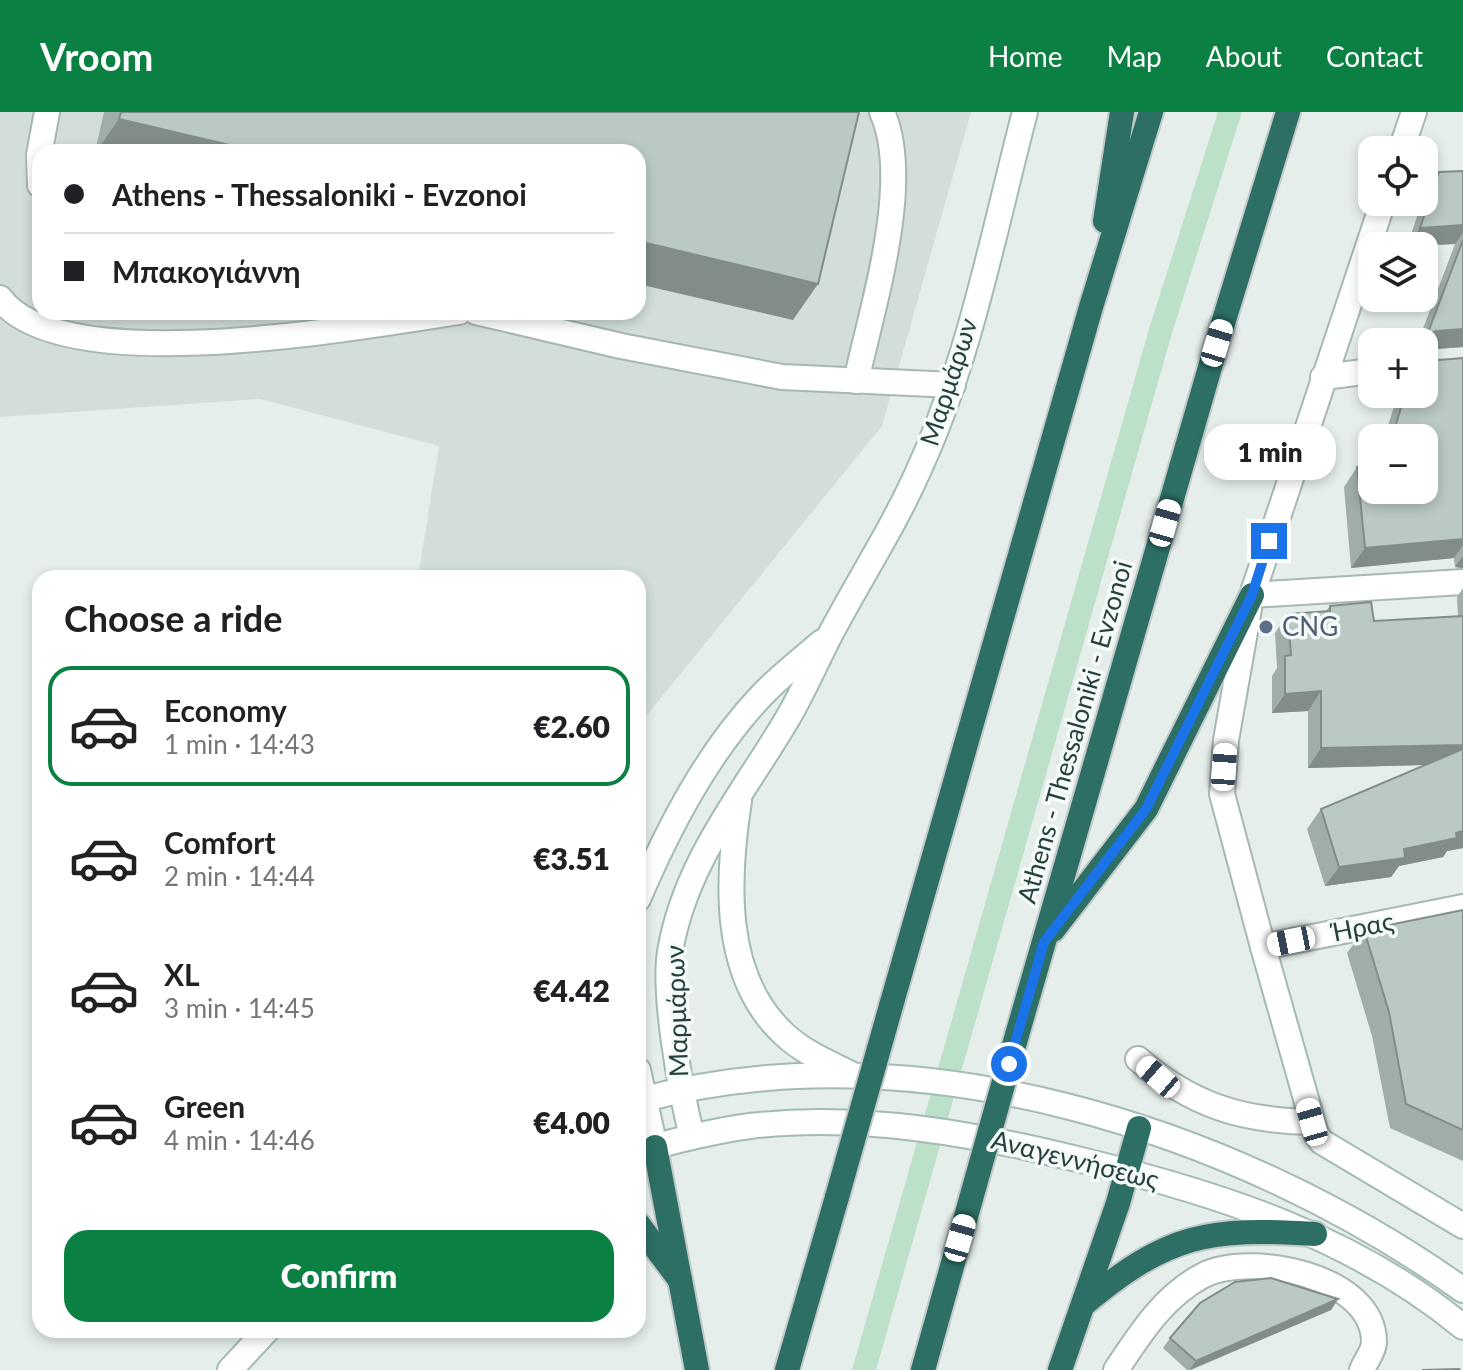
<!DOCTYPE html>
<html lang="en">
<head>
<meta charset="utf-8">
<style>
	:root { --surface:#fff; --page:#f2f2f2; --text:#202124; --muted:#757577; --line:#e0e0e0; --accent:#0b8043 }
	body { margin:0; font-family:Lato,sans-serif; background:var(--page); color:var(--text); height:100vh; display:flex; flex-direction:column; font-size:30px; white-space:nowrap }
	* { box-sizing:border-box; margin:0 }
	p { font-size:26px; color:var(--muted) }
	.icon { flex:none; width:44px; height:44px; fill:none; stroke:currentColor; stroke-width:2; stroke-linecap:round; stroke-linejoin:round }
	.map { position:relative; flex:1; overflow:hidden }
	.side { position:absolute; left:32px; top:458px; width:614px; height:768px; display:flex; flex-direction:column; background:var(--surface); border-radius:24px; box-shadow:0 4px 12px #0003 }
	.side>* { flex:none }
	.top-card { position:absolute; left:32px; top:32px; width:614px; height:176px; border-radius:24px; box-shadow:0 4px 12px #0003; display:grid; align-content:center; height:176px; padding:0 32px; background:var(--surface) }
	.controls { position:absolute; left:1358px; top:24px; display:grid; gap:16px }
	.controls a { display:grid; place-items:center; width:80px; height:80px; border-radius:16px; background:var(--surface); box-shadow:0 4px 12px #0003; font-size:40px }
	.end { position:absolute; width:36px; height:36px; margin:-18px; border:10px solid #1a73e8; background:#fff; box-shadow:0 0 0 4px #fff }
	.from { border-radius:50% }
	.bubble { position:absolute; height:56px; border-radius:24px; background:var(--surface); box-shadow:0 4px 12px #0003; font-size:26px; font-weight:800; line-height:56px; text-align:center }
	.car { position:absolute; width:24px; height:48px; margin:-24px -12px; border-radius:10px; box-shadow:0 0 6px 2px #0007; background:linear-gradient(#fff 24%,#345 0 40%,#fff 0 76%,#345 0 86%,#fff 0) }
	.top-card b { display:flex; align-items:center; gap:28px; height:76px; font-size:30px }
	.top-card b+b { border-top:2px solid var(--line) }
	.top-card i { width:20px; height:20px; background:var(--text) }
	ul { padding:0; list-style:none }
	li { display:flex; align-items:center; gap:24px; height:120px; margin:0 16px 12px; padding:0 16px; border:4px solid transparent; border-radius:24px }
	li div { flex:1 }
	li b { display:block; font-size:30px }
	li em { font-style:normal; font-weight:800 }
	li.on { border-color:var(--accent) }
	li>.icon { width:72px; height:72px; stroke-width:1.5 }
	h2 { padding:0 32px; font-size:36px; line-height:96px }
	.primary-button { display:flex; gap:16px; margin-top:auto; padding:16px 32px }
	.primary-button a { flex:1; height:92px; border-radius:24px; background:var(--accent); color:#fff; font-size:32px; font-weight:800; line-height:92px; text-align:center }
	header { display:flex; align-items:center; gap:48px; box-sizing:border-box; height:112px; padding:0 40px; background:var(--accent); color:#fff }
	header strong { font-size:38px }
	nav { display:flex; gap:44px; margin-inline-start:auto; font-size:28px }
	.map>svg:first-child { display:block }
</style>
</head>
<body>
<header>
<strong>Vroom</strong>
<nav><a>Home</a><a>Map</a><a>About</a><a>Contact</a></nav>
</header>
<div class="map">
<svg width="1463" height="1258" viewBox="0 0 1463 1258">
	<rect width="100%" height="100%" fill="#e5eeeb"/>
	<path fill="#d3deda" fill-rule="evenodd" d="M0 0H971L882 314 638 614V466H418L439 334 260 287 0 305ZM40 40H638V200H40Z"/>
	<polygon fill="#bde0c8" points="1218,0 1242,0 1172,221 876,1258 852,1258 1149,217"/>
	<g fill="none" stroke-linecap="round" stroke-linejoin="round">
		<defs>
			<g id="service">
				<polyline points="40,73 39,43 47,0"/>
				<path d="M0 186C61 270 364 214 459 200"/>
				<polyline points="476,200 621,234 782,265 953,273"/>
				<path d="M856 269C872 196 913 69 882 0"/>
				<polyline points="1249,497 1226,628 1222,682 1263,835"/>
				<path d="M1138 947C1191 993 1242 1009 1312 1010"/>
			</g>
			<g id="minor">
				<polyline points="1401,38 1414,0"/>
				<polyline points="1383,90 1252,483 1463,470"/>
				<polyline points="1323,265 1372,259"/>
				<polyline points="1263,835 1463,795"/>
				<path d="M1116 1258C1140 1222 1163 1185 1202 1164 1249 1139 1374 1163 1374 1230 1374 1239 1365 1250 1362 1258"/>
			</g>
			<g id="secondary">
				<path d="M739 689C727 766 721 865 785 923 803 940 827 950 849 961"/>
				<path d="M638 787C669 715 707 641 762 583 780 564 802 547 822 530"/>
				<polyline points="1263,835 1316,1022 1322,1030 1463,1114"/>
				<polyline points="638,958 655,1035"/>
				<path d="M638 989C910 912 1239 1018 1463 1178"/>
				<path d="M692 1025C681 980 663 884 670 840 685 749 744 681 789 604 804 578 816 550 830 523 860 466 895 413 921 353 971 242 994 118 1025 0"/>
				<path d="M638 1039C675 1029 712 1019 750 1014 862 1001 977 1022 1085 1049 1220 1082 1354 1125 1463 1215"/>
				<polyline points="230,1258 267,1218"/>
			</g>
			<g id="motorway">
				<polyline points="1105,109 1122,0"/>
				<polyline points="1053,818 1146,697 1252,483"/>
				<polyline points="891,894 1091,195 1151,0"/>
				<polyline points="1017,923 1217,231 1288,0"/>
				<polyline points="655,1035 697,1258"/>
				<polyline points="638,1112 680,1168"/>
				<path d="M1084 1192C1168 1122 1208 1115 1315 1122"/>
				<polyline points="787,1258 837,1085"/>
				<polyline points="923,1258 960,1126"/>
				<polyline points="1060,1258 1118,1091 1139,1016"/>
			</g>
		</defs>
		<use href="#service" stroke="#a7b7b3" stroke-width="28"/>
		<use href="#minor" stroke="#a7b7b3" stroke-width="28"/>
		<use href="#secondary" stroke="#a2bbb3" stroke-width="28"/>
		<use href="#motorway" stroke="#c1cac8" stroke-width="28"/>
		<use href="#service" stroke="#fff" stroke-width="24"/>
		<use href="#minor" stroke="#fff" stroke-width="24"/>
		<use href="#secondary" stroke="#fff" stroke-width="24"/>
		<use href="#motorway" stroke="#2d6f65" stroke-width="24"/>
		<defs>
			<g id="motorway-bridge">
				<polyline points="837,1085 891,894"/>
				<polyline points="960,1126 1017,923"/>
			</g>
		</defs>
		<use href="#motorway-bridge" stroke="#c1cac8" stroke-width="28" stroke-linecap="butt"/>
		<use href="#motorway-bridge" stroke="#2d6f65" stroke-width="24"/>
	</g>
	<g fill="#a0ada9">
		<polygon points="104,0 859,0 793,208 638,40 95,40"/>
		<polygon points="1463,59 1463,235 1425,238 1426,243 1439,248 1463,246 1463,456 1455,455 1454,446 1351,456 1344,375 1357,355 1372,378 1424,326 1384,326 1398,282 1424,282 1424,230 1418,230 1455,132 1407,134 1422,90 1424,90 1425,80 1439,60"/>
		<polygon points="1463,476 1463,736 1447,739 1443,745 1399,754 1391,765 1325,774 1307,717 1321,697 1426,653 1308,656 1308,599 1272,601 1272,564 1277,556 1275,521 1288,502 1326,499 1330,494 1374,509 1458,504 1457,485"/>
		<polygon points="1463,798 1463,1049 1390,1016 1372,924 1347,841 1364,818"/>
		<polygon points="1338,1187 1331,1198 1191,1258 1187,1258 1163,1236 1170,1226"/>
	</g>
	<g fill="#828d89">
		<polygon points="119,7 259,40 96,40"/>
		<polygon points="1463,113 1463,121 1455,132 1407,134 1420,116"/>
		<polygon points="638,129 818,172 793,208 638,172"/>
		<polygon points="1463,217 1463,235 1424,238 1422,230 1427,223 1436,219"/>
		<polygon points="1463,427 1463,433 1454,446 1351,456 1365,436"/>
		<polygon points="1463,444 1463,456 1455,455"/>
		<polygon points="1321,579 1308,599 1272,601 1285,582"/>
		<polygon points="1463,633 1463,649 1461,652 1308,656 1321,636"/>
		<polygon points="1463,719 1463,736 1447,739 1443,745 1399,754 1391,765 1325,774 1339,755"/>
		<polygon points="1338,1187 1331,1198 1189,1258 1196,1249"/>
	</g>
	<g fill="#bac9c4" stroke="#828d89" stroke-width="2">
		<polygon points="121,0 859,0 818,172 638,129 638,40 259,40 119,7"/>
		<polygon points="1463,59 1463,113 1420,116 1439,60"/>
		<polygon points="1463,128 1463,217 1436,219 1427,223"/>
		<polygon points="1424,231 1426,243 1439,248 1463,246 1463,427 1365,436 1357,355 1372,353 1372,378 1424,378 1424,326 1392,326 1405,282 1424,282"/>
		<polygon points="1371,490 1374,509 1463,504 1463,633 1321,636 1321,579 1285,582 1285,544 1291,543 1288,502 1330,499 1330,494"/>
		<polygon points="1463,637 1463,719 1456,721 1457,726 1404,737 1405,746 1339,755 1321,697"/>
		<polygon points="1463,798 1463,1018 1406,992 1389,900 1364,818"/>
		<polygon points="1271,1166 1338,1187 1196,1249 1170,1226 1200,1191 1235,1170"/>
		<polygon points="1459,1257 1460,1258 1422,1258"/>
	</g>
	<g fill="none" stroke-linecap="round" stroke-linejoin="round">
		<polyline stroke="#1a73e8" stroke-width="10" points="1009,952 1044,830 1146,697 1252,483 1269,429"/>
	</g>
	<circle fill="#5c6f8a" stroke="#f6faf8" stroke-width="3" cx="1266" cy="515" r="8"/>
	<g text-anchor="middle" stroke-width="7" stroke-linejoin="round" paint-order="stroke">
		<g font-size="26" fill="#23413b" stroke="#f6faf8">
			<text transform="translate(949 270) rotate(-72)" y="9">Μαρμάρων</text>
			<text transform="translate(1075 620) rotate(-74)" y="9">Athens - Thessaloniki - Evzonoi</text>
			<text transform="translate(1363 815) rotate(-11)" y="9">Ήρας</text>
			<text transform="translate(677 899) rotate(-92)" y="9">Μαρμάρων</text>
			<text transform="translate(1075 1048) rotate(14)" y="9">Αναγεννήσεως</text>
		</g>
		<g font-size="26" fill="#4e5e75" stroke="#f6faf8" text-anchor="start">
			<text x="1282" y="524">CNG</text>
		</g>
	</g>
</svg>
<div class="controls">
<a><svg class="icon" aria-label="locate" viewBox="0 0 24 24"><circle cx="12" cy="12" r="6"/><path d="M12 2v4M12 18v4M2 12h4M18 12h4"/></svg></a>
<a><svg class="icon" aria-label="layers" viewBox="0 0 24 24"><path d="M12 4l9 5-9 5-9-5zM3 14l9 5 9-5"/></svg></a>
<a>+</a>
<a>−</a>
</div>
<i class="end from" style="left:1009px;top:952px"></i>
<i class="end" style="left:1269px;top:429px"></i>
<div class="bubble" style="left:1204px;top:312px;width:132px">1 min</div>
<i class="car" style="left:1217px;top:231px;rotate:17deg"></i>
<i class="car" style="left:1165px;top:411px;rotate:16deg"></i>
<i class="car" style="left:1224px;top:655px;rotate:4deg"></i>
<i class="car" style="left:1291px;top:829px;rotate:259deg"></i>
<i class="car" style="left:1158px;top:965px;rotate:311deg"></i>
<i class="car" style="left:1312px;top:1010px;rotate:344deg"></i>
<i class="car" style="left:960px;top:1126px;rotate:16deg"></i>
<div class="top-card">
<b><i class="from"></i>Athens - Thessaloniki - Evzonoi</b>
<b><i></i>Μπακογιάννη</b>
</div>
<section class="side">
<h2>Choose a ride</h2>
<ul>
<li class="on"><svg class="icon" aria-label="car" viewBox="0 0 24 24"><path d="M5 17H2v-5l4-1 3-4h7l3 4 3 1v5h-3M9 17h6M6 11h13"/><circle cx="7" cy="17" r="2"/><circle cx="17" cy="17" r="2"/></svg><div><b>Economy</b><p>1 min · 14:43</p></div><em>€2.60</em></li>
<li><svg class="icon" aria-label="car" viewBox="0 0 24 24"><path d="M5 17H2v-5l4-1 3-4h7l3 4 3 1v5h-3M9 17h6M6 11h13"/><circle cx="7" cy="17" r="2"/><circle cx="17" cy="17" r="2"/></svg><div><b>Comfort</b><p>2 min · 14:44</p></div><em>€3.51</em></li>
<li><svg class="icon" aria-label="car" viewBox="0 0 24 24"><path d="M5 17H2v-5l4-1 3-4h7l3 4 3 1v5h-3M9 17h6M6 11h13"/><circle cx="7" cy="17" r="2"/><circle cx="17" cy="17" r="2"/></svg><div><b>XL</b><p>3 min · 14:45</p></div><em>€4.42</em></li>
<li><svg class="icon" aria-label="car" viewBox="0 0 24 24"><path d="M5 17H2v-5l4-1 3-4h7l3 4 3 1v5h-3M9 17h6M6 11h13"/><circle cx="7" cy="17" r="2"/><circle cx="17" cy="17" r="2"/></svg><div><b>Green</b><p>4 min · 14:46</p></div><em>€4.00</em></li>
</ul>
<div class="primary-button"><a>Confirm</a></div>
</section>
</div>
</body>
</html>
